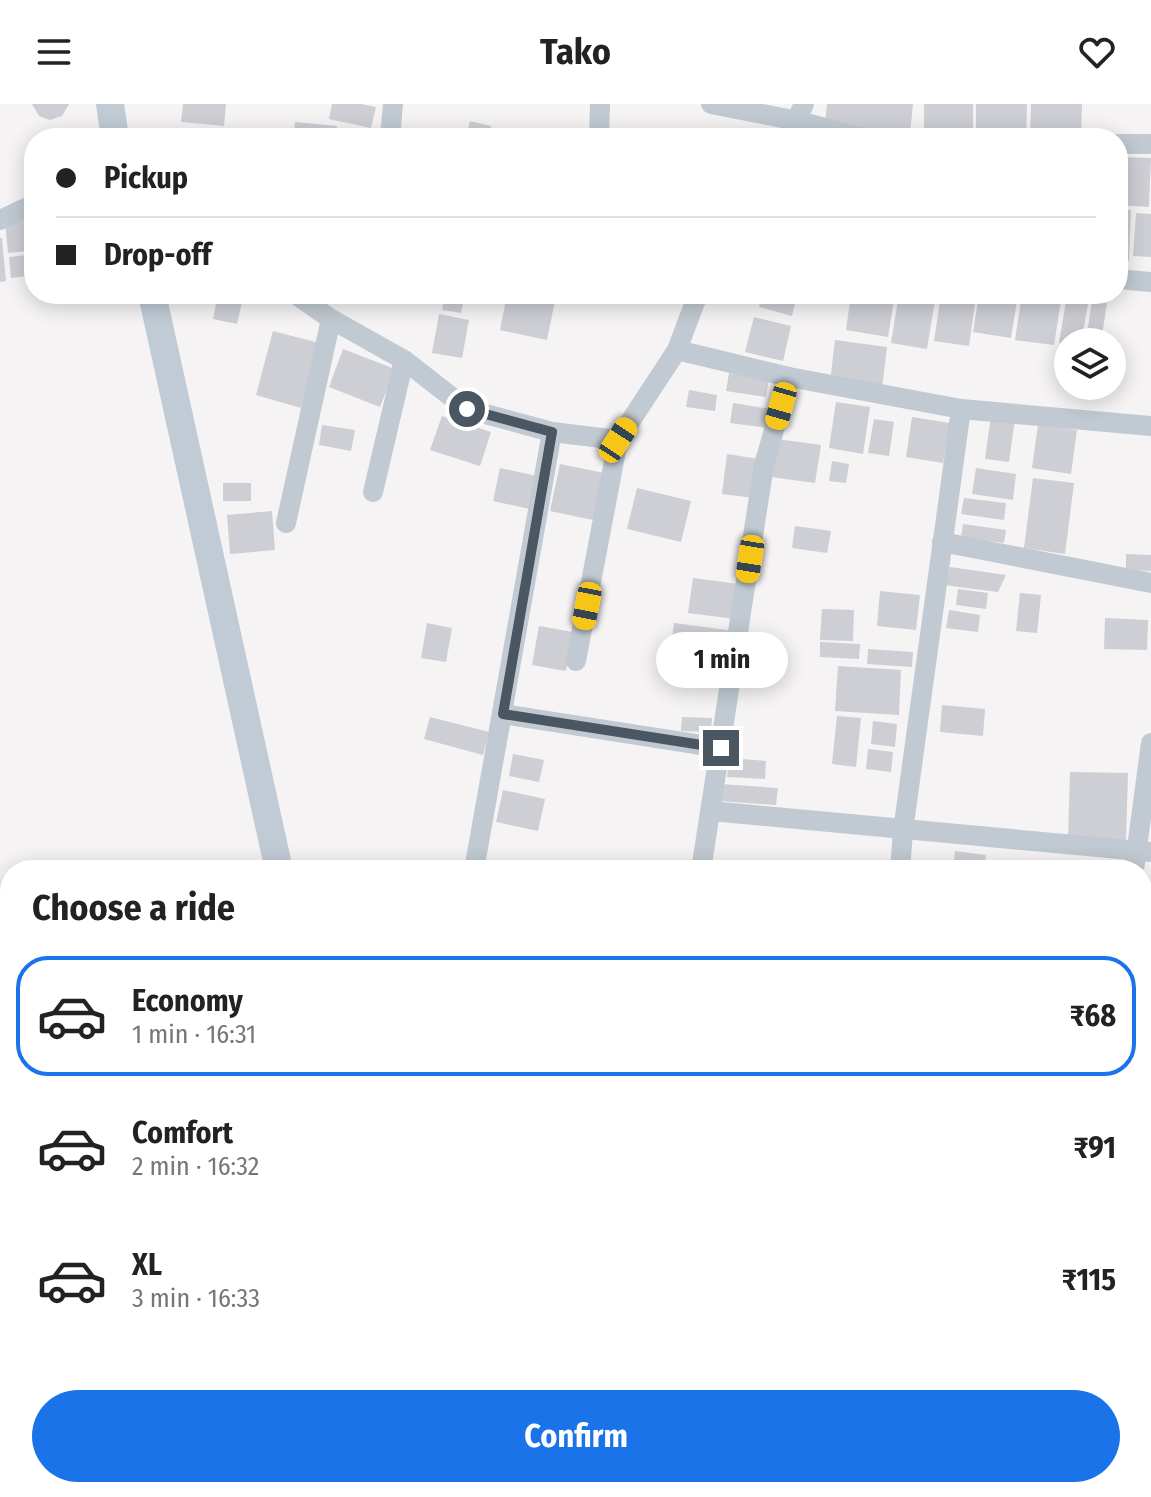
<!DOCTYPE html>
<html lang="en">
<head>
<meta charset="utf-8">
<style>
	:root { --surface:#fff; --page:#f2f2f2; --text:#222; --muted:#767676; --line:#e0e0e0; --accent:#1a73e8 }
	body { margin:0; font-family:"Fira Sans Condensed",sans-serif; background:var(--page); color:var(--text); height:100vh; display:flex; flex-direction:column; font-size:30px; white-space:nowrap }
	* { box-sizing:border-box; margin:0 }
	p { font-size:26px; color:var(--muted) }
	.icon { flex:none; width:44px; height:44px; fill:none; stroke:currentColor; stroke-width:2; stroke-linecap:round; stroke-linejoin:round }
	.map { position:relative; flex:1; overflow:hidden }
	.panel { position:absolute; left:0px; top:756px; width:1152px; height:638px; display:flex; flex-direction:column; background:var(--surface); border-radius:32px 32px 0 0; box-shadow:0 4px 20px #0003 }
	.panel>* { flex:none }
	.guide { position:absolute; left:24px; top:24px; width:1104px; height:176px; border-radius:32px; box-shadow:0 4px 20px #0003; display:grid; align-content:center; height:176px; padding:0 32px; background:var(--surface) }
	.fabs { position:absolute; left:1054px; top:224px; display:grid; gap:16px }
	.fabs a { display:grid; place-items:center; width:72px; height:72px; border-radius:50%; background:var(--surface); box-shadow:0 4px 20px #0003; font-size:40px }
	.end { position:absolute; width:36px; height:36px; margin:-18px; border:10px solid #4a5661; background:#fff; box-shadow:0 0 0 4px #fff }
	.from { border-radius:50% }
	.bubble { position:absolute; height:56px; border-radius:28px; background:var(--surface); box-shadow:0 4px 20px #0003; font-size:26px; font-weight:700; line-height:56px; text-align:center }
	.car { position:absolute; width:24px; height:48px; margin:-24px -12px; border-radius:10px; box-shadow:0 0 6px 2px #0007; background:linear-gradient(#f5c518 24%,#345 0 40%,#f5c518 0 76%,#345 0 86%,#f5c518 0) }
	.guide b { display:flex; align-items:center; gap:28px; height:76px; font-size:30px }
	.guide b+b { border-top:2px solid var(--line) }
	.guide i { width:20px; height:20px; background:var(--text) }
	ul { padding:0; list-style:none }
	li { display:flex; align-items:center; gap:24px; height:120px; margin:0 16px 12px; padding:0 16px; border:4px solid transparent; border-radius:32px }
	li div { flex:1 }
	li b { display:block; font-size:30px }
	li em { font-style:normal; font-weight:700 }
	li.selected { border-color:var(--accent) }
	li>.icon { width:72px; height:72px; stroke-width:1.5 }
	h2 { padding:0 32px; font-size:36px; line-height:96px }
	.action { display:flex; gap:16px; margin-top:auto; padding:16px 32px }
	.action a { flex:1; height:92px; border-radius:48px; background:var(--accent); color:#fff; font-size:32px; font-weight:700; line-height:92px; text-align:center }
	header { display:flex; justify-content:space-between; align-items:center; height:104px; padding:0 32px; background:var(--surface); font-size:36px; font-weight:700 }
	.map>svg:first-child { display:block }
</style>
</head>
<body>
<header><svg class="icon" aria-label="menu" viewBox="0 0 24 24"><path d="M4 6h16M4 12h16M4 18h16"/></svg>Tako<svg class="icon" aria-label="heart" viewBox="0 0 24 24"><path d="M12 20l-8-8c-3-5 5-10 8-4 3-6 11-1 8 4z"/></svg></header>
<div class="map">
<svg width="1151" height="1393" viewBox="0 0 1151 1393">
	<rect width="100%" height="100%" fill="#f5f3f3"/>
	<g fill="#cdcfd5">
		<polygon points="32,0 69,0 62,12 50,16 39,12"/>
		<polygon points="183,0 226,0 224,22 181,18"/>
		<polygon points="332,0 361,0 376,3 371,24 329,15"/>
		<polygon points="827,0 913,0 910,30 825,21"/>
		<rect x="924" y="0" width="49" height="30"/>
		<polygon points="976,0 1027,0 1026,32 976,31"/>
		<polygon points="1031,0 1082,0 1081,32 1030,31"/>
		<polygon points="470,17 491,22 488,34 466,34"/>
		<polygon points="295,18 337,22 336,34 293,34"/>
		<polygon points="1118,53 1151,54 1149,103 1118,101"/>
		<polygon points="1118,105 1131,106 1129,157 1118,156"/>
		<polygon points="1136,109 1151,110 1151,153 1133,152"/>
		<polygon points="25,116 29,147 8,149 5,118"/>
		<polygon points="0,134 2,134 6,177 0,178"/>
		<polygon points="26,151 28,172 11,174 9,153"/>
		<polygon points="218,190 244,190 237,220 213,215"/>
		<polygon points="445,190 465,190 461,209 442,206"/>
		<polygon points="507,190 556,192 547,236 500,226"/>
		<polygon points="762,190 797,190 792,212 759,203"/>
		<polygon points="851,190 895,190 888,233 846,226"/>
		<polygon points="899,190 936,190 927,245 891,239"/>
		<polygon points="941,190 976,192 969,242 934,237"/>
		<polygon points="979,190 1018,190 1011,234 973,228"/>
		<polygon points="1022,190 1062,190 1054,241 1015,236"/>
		<polygon points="1067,191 1089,195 1081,238 1068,238 1068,241 1059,239"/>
		<polygon points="1092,197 1107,199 1101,238 1086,236"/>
		<polygon points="439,210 469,216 462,254 432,249"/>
		<polygon points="754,213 791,222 783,257 745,248"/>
		<polygon points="273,227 319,239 301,304 256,291"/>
		<polygon points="835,236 887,243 882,284 830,278"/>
		<polygon points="343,245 395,265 380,303 329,283"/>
		<polygon points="729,269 769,275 766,293 726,287"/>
		<polygon points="689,286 717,291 715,307 686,303"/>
		<polygon points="836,298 870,303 863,350 829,344"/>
		<polygon points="733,299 771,305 768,324 730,319"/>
		<polygon points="442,312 491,328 480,362 430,346"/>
		<polygon points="991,312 1015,315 1009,358 985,355"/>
		<polygon points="912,313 950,319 943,359 906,353"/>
		<polygon points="874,315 894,318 889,352 868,349"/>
		<polygon points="322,321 355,326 351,347 319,341"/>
		<polygon points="1038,321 1077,326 1071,370 1032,364"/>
		<polygon points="777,335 821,341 815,379 771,373"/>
		<polygon points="727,350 759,355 754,394 722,390"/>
		<polygon points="832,357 849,360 846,379 829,377"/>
		<polygon points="560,360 604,369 593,416 550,407"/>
		<polygon points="500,364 537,372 530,405 493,397"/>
		<polygon points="976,364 1016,370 1013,396 972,390"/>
		<polygon points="1033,374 1074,379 1065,450 1024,444"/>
		<rect x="223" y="379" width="28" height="18"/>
		<polygon points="637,384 691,397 681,438 627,425"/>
		<polygon points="964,394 1006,399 1004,416 961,410"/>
		<polygon points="272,407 275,446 230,450 227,411"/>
		<polygon points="963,420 1006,426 1004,439 961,433"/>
		<polygon points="795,422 831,427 827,449 792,444"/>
		<polygon points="1126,450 1151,451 1151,467 1126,466"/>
		<polygon points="950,463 1006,471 998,488 944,481"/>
		<polygon points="693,474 739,480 735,515 688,509"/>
		<polygon points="958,485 988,489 986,505 956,501"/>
		<polygon points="880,487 920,491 916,526 877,522"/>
		<polygon points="1020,489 1041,491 1037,529 1016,527"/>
		<polygon points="822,505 854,506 853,537 820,536"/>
		<polygon points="949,506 980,511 978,528 946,524"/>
		<polygon points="1105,514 1148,516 1147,546 1104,545"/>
		<polygon points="427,519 452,524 446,558 421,554"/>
		<polygon points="674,519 735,527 731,560 670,552"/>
		<polygon points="539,522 573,528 566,567 532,561"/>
		<polygon points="820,538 860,540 859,555 820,553"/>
		<polygon points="868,545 913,548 912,563 867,560"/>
		<polygon points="838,562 901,566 899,611 835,607"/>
		<polygon points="942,601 985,605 983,632 940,628"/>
		<polygon points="837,612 861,614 856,663 832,660"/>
		<polygon points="430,613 489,628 483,651 424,635"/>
		<polygon points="682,613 712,614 711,628 681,627"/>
		<polygon points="873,617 897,620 895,643 871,640"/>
		<polygon points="868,645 893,648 891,668 866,665"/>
		<polygon points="513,650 544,656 539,678 509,672"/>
		<polygon points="729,654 766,657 765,675 727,673"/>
		<polygon points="1070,668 1128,669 1126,736 1068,735"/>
		<polygon points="721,680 778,684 776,701 720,697"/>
		<polygon points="503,686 545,695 538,727 496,718"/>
		<polygon points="955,747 986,751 984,766 953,766"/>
		<polygon points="1142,881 1151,882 1151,909 1142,908"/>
		<polygon points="613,1384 650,1384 649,1393 612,1393"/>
		<polygon points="752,1384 821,1384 820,1393 751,1393"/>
	</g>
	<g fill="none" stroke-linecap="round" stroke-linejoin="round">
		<g stroke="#c1cad2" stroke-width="20">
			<polyline points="711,0 798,17 863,34"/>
			<polyline points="390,34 393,0"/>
			<polyline points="599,34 600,0"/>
			<polyline points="788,34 804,0"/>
			<polyline points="1118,40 1151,40"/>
			<polyline points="0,116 34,100"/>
			<polyline points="1118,175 1151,178"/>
			<polyline points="295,190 331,215 404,256 467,305 552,328 618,336"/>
			<polyline points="677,246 789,273 961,305 1151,322"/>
			<polyline points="373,388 404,256"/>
			<polyline points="286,419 331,215"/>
			<polyline points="942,438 1151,479"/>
			<polyline points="576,557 618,336 677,246 698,190"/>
			<polyline points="503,610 721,644"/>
			<polyline points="711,707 1151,748"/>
			<polyline points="474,766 552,328"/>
			<polyline points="701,766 764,361 789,273"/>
			<polyline points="900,766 903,727 961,305"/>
			<polyline points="1134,766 1151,639"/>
			<polyline points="1142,1271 1151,1273"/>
			<polyline points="601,1393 602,1384"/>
			<polyline points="830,1393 831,1384"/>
			<polyline points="1010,1393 1011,1384"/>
		</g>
		<g stroke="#c1cbd6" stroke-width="28">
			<polyline points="110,0 115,34"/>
			<polyline points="152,190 279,766"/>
			<polyline points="379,1384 380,1393"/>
		</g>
	</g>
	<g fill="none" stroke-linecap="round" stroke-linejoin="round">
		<polyline stroke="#4a5661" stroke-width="10" points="467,305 552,328 503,610 721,644"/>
	</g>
</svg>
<div class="fabs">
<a><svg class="icon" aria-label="layers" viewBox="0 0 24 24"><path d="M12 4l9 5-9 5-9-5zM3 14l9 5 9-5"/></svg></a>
</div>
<i class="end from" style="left:467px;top:305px"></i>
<i class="end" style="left:721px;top:644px"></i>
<div class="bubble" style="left:656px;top:528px;width:132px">1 min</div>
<i class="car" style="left:781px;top:302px;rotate:196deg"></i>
<i class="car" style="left:618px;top:336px;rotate:33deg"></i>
<i class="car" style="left:750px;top:455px;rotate:189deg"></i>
<i class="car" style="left:587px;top:502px;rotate:191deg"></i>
<div class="guide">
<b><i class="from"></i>Pickup</b>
<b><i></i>Drop-off</b>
</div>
<section class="panel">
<h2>Choose a ride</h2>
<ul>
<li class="selected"><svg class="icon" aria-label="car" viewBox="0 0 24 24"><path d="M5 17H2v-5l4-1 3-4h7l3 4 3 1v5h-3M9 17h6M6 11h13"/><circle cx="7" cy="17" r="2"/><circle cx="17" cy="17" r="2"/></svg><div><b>Economy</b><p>1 min · 16:31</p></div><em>₹68</em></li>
<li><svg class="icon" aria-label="car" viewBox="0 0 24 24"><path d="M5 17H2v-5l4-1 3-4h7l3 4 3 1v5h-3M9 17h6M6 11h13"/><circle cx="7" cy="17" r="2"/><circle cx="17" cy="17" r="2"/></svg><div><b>Comfort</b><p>2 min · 16:32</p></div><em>₹91</em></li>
<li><svg class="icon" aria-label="car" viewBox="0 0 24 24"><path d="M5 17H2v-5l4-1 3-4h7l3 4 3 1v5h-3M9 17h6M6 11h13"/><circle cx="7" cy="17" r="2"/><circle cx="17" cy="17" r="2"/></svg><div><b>XL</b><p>3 min · 16:33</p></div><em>₹115</em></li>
</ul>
<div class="action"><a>Confirm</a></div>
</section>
</div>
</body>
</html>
